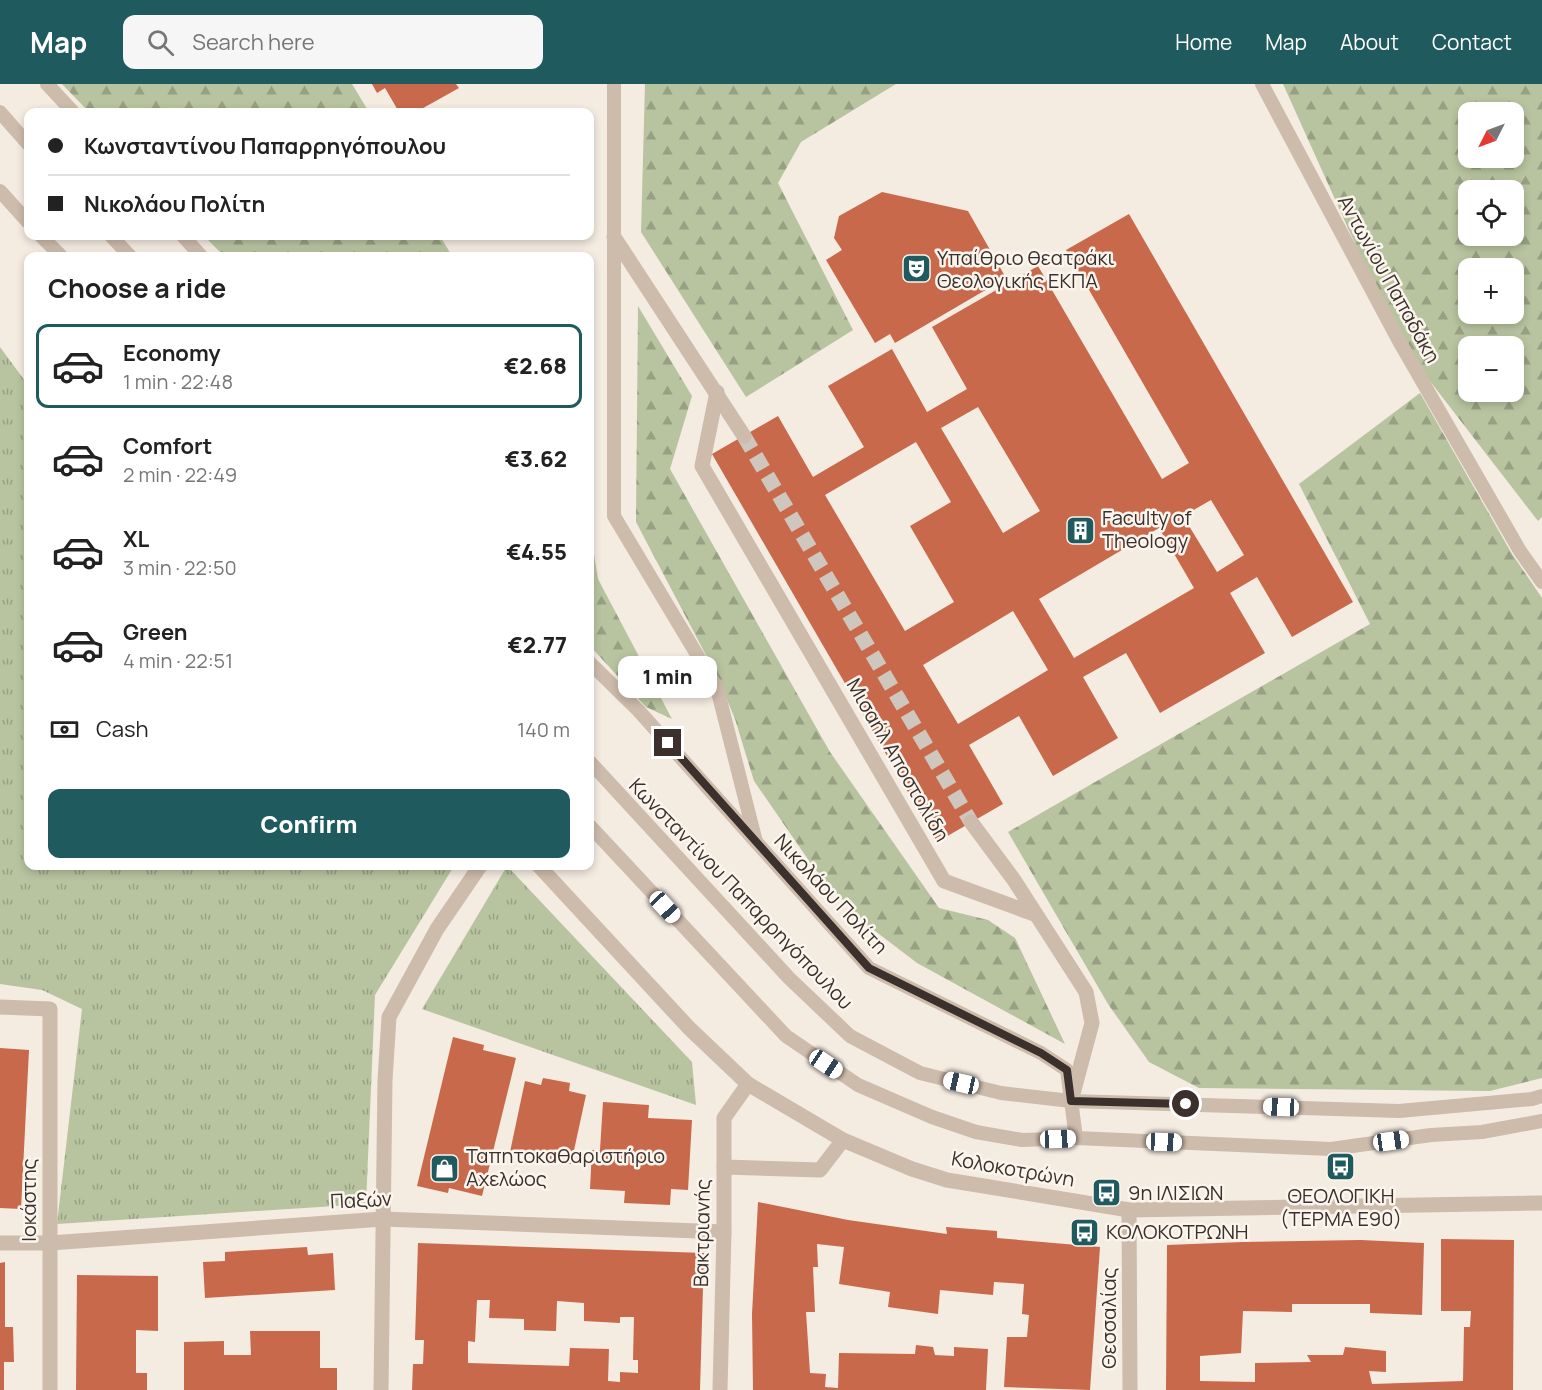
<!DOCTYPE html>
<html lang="en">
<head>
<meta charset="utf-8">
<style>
	:root { --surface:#fff; --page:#f6f6f6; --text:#222; --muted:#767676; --line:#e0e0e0; --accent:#1f5a5e }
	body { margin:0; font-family:Manrope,sans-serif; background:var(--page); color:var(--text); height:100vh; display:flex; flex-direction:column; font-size:22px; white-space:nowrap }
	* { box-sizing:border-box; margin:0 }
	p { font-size:20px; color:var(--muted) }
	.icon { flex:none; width:33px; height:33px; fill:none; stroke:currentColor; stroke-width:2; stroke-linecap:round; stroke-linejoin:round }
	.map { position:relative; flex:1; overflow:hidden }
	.drawer { position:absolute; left:24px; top:168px; width:570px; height:618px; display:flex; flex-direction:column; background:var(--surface); border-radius:12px; box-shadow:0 3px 9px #0003 }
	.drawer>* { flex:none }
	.top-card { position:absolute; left:24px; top:24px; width:570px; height:132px; border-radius:12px; box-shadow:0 3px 9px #0003; display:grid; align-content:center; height:132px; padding:0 24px; background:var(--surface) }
	.needle { width:39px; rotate:228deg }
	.tools { position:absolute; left:1458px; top:18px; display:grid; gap:12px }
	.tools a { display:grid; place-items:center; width:66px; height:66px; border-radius:12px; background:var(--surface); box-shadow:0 3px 9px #0003; font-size:30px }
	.end { position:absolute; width:27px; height:27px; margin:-14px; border:8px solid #3b302b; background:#fff; box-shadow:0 0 0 3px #fff }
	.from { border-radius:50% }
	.bubble { position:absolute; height:42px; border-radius:12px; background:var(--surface); box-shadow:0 3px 9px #0003; font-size:20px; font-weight:800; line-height:42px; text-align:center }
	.car { position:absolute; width:18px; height:36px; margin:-18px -9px; border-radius:8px; box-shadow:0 0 4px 2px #0007; background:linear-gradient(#fff 24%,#345 0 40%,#fff 0 76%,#345 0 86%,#fff 0) }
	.top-card b { display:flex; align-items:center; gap:21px; height:57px; font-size:22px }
	.top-card b+b { border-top:2px solid var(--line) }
	.top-card i { width:15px; height:15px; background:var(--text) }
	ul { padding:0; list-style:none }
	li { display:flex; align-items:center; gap:18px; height:84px; margin:0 12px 9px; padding:0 12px; border:3px solid transparent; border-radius:12px }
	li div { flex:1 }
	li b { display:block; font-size:22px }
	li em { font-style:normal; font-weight:800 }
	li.active { border-color:var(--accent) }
	li>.icon { width:54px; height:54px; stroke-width:1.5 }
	h2 { padding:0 24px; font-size:27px; line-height:72px }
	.pay { display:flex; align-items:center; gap:15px; height:66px; padding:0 24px; font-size:22px }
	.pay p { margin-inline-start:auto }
	.cta { display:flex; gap:12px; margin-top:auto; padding:12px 24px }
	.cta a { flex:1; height:69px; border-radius:12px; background:var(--accent); color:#fff; font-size:24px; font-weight:800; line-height:69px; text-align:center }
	header { display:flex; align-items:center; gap:36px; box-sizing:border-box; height:84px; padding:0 30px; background:var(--accent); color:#fff }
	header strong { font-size:28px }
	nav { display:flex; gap:33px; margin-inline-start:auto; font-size:21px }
	.search { width:420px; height:54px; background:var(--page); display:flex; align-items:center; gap:15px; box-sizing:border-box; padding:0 21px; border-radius:12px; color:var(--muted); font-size:22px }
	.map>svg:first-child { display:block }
</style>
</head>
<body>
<header>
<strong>Map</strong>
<div class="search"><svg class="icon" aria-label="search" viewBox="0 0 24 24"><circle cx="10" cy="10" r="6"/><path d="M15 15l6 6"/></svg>Search here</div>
<nav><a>Home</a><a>Map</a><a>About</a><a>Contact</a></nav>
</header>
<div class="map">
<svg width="1542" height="1306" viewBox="0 0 1542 1306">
	<defs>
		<pattern id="grass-tufts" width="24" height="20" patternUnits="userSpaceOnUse" patternTransform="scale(1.5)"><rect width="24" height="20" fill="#b8c4a0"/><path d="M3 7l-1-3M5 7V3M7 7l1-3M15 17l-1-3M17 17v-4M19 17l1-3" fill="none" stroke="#97a083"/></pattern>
		<pattern id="forest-firs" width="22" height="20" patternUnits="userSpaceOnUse" patternTransform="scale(1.5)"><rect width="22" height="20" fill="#b8c4a0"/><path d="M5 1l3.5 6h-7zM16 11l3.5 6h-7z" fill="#97a083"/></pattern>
	</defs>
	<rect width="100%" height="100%" fill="#f4ebe1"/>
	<g fill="url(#grass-tufts)">
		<polygon points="0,263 28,301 28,782 454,782 375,911 366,1120 57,1140 82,925 42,906 0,900"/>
		<polygon points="507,782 692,978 696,1021 422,925"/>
	</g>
	<g fill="url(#forest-firs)" fill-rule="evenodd">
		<polygon points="62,0 352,0 369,28 89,28"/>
		<polygon points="645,0 896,0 801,58 778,99 853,246 746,313 641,148"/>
		<path d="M1283 0H1542V433L1538 437 1399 257ZM1468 28H1514V74H1468ZM1468 106H1514V152H1468ZM1468 184H1514V230H1468ZM1468 262H1514V308H1468Z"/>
		<polygon points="204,152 440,152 452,172 224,172"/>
		<polygon points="638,222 692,312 670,385 830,668 939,824 988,836 1015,854 1065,960 917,879 862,837 814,784 754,697 735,635 718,594 636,438"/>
		<polygon points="1420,309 1512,470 1542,514 1542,994 1490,1007 1199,1004 1149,978 1108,920 1008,748 1370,540 1299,400"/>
		<polygon points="590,445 598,495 672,635 646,623 590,562"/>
	</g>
	<g fill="#c8694b" fill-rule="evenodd">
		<polygon points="372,0 456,0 459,4 416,28 399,28 385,4 377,9"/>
		<polygon points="882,108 968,127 1006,194 895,259 890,250 875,259 826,176 842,166 834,154 839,132"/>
		<path d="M1129 130 1353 518 1292 553 1257 493 1230 509 1265 569 1160 629 1126 569 1083 593 1118 654 1053 692 1019 632 969 661 1003 720 937 758 712 370 778 332 813 393 864 363 828 302 892 265 927 328 967 305 932 243 1038 182 1162 395 1189 379 1066 166ZM978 323 1040 427 1003 449 941 344ZM916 358 951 418 910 442 954 518 905 547 825 411ZM1211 416 1244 471 1217 488 1183 432ZM1159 444 1194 504 1074 574 1039 515ZM1013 527 1048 586 958 640 923 581Z"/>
		<polygon points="453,953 484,961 483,966 516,974 482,1112 449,1104 448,1109 417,1102"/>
		<polygon points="0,964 29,966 21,1125 0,1124"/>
		<polygon points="543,994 570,999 569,1007 586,1011 571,1080 510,1068 525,997 541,1001"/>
		<polygon points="603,1018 649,1021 648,1034 692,1036 688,1106 671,1105 670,1121 624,1119 625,1107 590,1105 592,1066 600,1066"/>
		<polygon points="758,1118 848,1136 947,1150 946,1143 997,1147 997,1154 1100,1163 1090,1306 1004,1303 1007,1253 1027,1253 1029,1231 1022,1230 1024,1200 994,1198 993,1211 940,1206 938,1230 888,1223 890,1208 839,1200 844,1163 817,1160 818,1183 813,1183 815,1228 806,1228 810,1289 826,1290 825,1303 838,1304 839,1269 915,1270 916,1261 933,1263 935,1271 954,1272 954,1263 988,1265 986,1306 753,1306 752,1230"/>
		<polygon points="1441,1155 1514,1156 1513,1306 1166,1306 1167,1161 1243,1158 1361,1156 1424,1159 1422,1231 1370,1229 1370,1220 1292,1220 1292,1228 1243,1227 1241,1269 1200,1272 1200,1297 1255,1298 1255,1279 1311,1278 1307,1271 1343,1271 1345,1263 1386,1267 1386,1288 1369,1287 1372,1300 1463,1297 1464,1243 1470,1243 1471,1227 1441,1227"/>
		<path d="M418 1159 704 1169 700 1306H412L413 1280H423L424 1256H415ZM477 1216H490L489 1234 524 1235V1246L556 1247 557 1217 584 1219V1237L620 1239V1233H634L633 1276H638V1289L620 1288V1298L608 1297 609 1265 570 1264 569 1282 468 1279V1257L475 1258Z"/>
		<polygon points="307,1163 308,1171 333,1169 335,1206 205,1214 203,1178 225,1177 225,1168"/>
		<polygon points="5,1178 5,1243 13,1243 14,1278 4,1278 4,1306 0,1306 0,1179"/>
		<polygon points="77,1191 158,1192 158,1247 136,1246 136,1289 147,1289 147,1306 76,1306"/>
		<polygon points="250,1247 320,1247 320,1284 337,1284 337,1306 184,1306 184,1258 224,1257 224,1271 251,1271"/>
	</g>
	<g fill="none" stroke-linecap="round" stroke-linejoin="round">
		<polyline stroke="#cfc6bd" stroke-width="15" stroke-dasharray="15 8" stroke-linecap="butt" points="744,352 971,738"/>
		<g stroke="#cdbbac" stroke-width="14">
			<polyline points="47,0 73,28"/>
			<polyline points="614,0 614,432 717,604 756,758"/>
			<polyline points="1262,0 1399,257 1520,467 1542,498"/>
			<polyline points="0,28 28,60"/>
			<polyline points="0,107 28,138"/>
			<polyline points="41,152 61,172"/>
			<polyline points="111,152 130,172"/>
			<polyline points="183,152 201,172"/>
			<polyline points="590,579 638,626 869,884 1041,969 1067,986 1076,1054"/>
			<polyline points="590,678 789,894 850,952 920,989 1001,1009 1071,1017 1399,1027 1532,1015 1542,1012"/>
			<polyline points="590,742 786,952 858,1001 932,1033 976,1048 1022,1056 1076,1054 1331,1065 1431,1051 1482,1048 1542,1037"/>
		</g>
		<g stroke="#cdbbac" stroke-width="15">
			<polyline points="614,153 744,352"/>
			<polyline points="717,308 702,382 944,797 1034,830"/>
			<polyline points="971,738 1014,796 1086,908 1092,939 1071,1017"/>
			<polyline points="539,782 689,944 748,1000 843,1056 912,1085 947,1096 1129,1126 1542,1119"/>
			<polyline points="0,923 50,925 50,1306"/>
			<polyline points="724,1083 820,1086 843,1056"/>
			<polyline points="1129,1126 1130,1306"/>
			<polyline points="0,1159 50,1159 383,1135 724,1148"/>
			<polyline points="381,1306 385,996 389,933 437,845 480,782"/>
			<polyline points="720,1306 724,1148 724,1034 748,1000"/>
		</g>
	</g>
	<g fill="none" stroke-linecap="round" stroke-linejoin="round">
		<polyline stroke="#3b302b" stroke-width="8" points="668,659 869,884 1041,969 1067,986 1071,1017 1186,1020"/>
	</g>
	<defs>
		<symbol id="theatre-square" viewBox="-11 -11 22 22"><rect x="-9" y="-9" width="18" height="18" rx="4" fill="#1f5a5e" stroke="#fbf5ee"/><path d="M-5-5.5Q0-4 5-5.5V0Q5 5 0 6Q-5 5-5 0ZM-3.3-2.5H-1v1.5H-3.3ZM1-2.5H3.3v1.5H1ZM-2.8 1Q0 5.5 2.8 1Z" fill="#fff"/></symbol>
		<symbol id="building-square" viewBox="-11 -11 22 22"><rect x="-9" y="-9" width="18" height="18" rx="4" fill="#1f5a5e" stroke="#fbf5ee"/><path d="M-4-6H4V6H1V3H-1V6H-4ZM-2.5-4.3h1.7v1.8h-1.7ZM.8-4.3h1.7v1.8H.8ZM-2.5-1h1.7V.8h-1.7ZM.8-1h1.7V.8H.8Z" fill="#fff"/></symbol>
		<symbol id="bus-square" viewBox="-11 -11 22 22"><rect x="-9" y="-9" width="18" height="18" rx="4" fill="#1f5a5e" stroke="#fbf5ee"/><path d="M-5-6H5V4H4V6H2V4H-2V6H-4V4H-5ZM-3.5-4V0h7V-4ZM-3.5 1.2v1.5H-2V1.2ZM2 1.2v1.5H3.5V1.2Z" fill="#fff"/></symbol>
		<symbol id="shop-square" viewBox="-11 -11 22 22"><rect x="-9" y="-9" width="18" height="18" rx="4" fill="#1f5a5e" stroke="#fbf5ee"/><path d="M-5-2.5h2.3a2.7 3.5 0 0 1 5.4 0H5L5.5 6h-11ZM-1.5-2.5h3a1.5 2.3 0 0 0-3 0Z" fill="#fff"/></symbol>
	</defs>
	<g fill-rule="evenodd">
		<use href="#theatre-square" x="900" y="168" width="33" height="33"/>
		<use href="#building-square" x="1064" y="430" width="33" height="33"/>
		<use href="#bus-square" x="1324" y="1066" width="33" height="33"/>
		<use href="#shop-square" x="428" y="1068" width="33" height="33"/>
		<use href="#bus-square" x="1090" y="1092" width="33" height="33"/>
		<use href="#bus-square" x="1068" y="1132" width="33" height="33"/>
	</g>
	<g text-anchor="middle" stroke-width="5" stroke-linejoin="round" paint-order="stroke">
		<g font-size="20" fill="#3b302b" stroke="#fbf5ee" text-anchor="start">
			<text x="937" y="181">Υπαίθριο θεατράκι<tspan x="937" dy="23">Θεολογικής ΕΚΠΑ</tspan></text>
			<text x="1102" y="441">Faculty of<tspan x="1102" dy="23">Theology</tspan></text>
			<text x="466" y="1079">Ταπητοκαθαριστήριο<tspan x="466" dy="23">Αχελώος</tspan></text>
			<text x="1128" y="1116">9η ΙΛΙΣΙΩΝ</text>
			<text x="1341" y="1119" text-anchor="middle">ΘΕΟΛΟΓΙΚΗ<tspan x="1341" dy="23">(ΤΕΡΜΑ Ε90)</tspan></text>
			<text x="1106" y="1155">ΚΟΛΟΚΟΤΡΩΝΗ</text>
		</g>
		<g font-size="20" fill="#3b302b" stroke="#fbf5ee">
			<text transform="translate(1389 195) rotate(61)" y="7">Αντωνίου Παπαδάκη</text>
			<text transform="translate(898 676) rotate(60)" y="7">Μισαήλ Αποστολίδη</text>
			<text transform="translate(741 810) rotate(46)" y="7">Κωνσταντίνου Παπαρρηγόπουλου</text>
			<text transform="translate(831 810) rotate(47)" y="7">Νικολάου Πολίτη</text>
			<text transform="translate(1013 1085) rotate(10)" y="7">Κολοκοτρώνη</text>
			<text transform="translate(29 1116) rotate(-90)" y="7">Ιοκάστης</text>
			<text transform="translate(361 1116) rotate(-3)" y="7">Παξών</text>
			<text transform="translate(702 1149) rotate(-89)" y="7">Βακτριανής</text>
			<text transform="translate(1109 1234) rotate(-90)" y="7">Θεσσαλίας</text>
		</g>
	</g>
</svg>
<div class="tools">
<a><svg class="needle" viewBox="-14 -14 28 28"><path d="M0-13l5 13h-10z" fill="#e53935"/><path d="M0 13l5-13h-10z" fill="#767676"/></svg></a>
<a><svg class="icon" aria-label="locate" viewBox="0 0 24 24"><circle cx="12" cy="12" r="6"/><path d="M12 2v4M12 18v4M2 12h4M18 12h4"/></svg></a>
<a>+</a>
<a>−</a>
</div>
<i class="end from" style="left:1186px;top:1020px"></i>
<i class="end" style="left:668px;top:659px"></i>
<div class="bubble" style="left:618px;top:572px;width:99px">1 min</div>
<i class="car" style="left:665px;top:823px;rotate:137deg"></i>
<i class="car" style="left:826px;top:980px;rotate:124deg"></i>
<i class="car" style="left:961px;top:999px;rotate:283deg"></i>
<i class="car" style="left:1281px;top:1023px;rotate:272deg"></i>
<i class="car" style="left:1058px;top:1055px;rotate:88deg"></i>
<i class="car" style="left:1391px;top:1057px;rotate:82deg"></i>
<i class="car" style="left:1164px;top:1058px;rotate:92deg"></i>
<div class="top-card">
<b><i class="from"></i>Κωνσταντίνου Παπαρρηγόπουλου</b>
<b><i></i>Νικολάου Πολίτη</b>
</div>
<section class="drawer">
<h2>Choose a ride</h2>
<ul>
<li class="active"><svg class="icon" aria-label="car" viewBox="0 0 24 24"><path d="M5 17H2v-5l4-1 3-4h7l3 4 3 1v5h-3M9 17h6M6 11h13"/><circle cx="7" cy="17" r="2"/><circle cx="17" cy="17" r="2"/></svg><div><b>Economy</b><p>1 min · 22:48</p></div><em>€2.68</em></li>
<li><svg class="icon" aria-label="car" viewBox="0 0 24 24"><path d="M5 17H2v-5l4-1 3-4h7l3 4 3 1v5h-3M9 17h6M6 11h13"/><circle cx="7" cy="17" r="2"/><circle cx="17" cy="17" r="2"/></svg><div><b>Comfort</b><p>2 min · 22:49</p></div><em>€3.62</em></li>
<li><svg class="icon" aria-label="car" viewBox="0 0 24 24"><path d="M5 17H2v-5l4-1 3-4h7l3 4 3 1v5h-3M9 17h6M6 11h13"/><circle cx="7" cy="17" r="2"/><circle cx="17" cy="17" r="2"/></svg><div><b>XL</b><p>3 min · 22:50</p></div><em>€4.55</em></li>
<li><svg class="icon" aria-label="car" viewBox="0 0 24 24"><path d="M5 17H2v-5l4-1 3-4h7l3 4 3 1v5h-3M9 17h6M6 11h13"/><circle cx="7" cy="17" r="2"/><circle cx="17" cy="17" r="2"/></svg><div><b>Green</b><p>4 min · 22:51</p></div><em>€2.77</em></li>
</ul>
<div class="pay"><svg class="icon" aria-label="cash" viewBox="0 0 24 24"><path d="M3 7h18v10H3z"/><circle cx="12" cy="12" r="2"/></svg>Cash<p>140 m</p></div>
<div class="cta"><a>Confirm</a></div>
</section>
</div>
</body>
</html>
